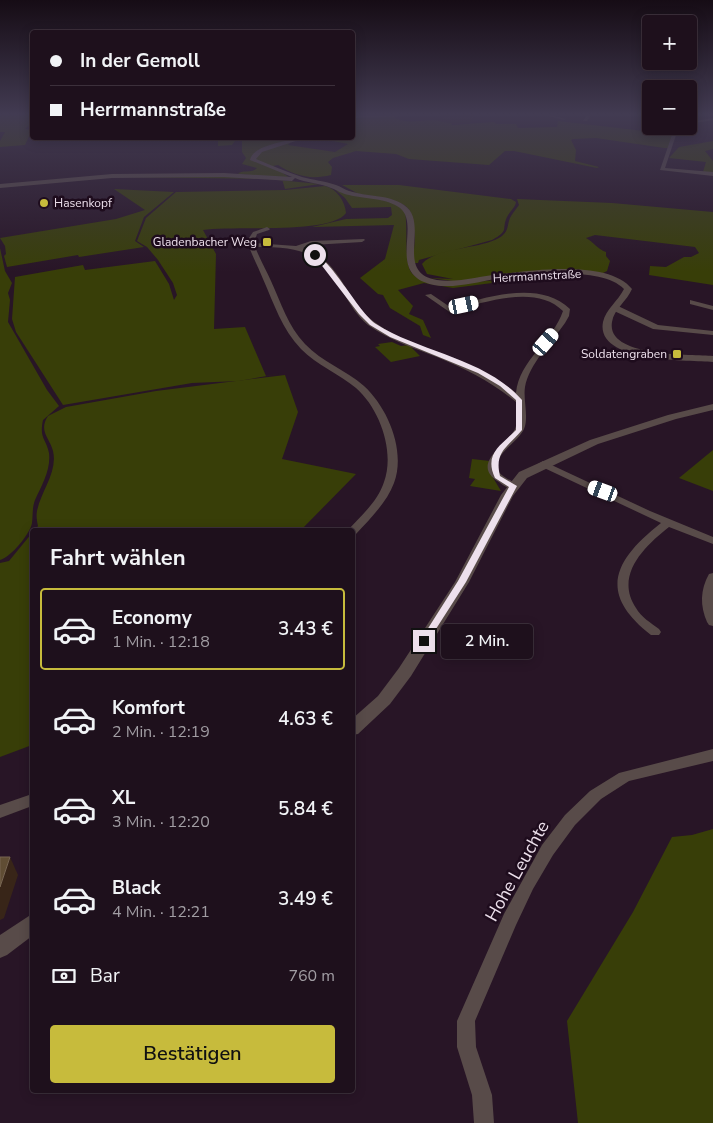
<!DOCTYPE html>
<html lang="de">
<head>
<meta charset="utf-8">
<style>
	:root { --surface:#1e101c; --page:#261925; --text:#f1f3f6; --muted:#a19da3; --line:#3c303b; --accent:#c7bb3c }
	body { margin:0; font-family:"Nunito Sans",sans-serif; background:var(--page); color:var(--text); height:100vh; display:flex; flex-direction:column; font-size:19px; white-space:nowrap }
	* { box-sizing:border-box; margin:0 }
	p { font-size:16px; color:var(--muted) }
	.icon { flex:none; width:28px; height:28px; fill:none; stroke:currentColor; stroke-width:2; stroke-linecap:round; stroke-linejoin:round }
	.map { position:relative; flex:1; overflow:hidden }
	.side { position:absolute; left:30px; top:528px; width:325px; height:565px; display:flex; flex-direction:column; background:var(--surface); border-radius:5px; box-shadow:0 2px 12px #0003,0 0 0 1px var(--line) }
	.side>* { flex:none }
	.top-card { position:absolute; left:30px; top:30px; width:325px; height:110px; border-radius:5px; box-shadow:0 2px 12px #0003,0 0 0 1px var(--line); display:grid; align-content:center; height:110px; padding:0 20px; background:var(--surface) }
	.fabs { position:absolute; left:642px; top:15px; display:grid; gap:10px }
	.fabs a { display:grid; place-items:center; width:55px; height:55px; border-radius:5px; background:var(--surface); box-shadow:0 2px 12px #0003,0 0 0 1px var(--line); font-size:25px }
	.end { position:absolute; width:22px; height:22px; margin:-11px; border:6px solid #ede0ec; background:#111; box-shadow:0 0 0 2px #111 }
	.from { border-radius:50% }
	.bubble { position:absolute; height:35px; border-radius:5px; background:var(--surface); box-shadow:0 2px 12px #0003,0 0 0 1px var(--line); font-size:16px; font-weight:600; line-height:35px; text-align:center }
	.car { position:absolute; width:15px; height:30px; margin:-15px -8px; border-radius:6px; box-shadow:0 0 4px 1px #0007; background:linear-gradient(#fff 24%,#345 0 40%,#fff 0 76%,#345 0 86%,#fff 0) }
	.top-card b { display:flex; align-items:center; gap:18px; height:48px; font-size:19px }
	.top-card b+b { border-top:1px solid var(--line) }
	.top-card i { width:12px; height:12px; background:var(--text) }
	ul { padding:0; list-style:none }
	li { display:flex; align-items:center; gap:15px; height:82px; margin:0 10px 8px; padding:0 10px; border:2px solid transparent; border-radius:5px }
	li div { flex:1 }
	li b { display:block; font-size:19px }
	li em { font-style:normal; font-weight:600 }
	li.on { border-color:var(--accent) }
	li>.icon { width:45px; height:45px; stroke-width:1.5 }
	h2 { padding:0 20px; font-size:22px; line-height:60px }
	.pay { display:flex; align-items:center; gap:12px; height:55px; padding:0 20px; font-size:19px }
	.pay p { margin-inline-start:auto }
	.primary-button { display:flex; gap:10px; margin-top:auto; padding:10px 20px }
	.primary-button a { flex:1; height:58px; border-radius:5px; background:var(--accent); color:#111; font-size:20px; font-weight:600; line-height:58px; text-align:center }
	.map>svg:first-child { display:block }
</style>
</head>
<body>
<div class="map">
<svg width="713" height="1123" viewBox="0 0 713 1123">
	<rect width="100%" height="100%" fill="#281526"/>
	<polygon fill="#2f2015" points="440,115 475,115 470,123 451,124 434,120 443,119"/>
	<g fill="#383e08">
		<polygon points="0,115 32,115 32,123 25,129 32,130 25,145 0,147 0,141 5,132 0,132"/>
		<path d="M393 116C402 125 420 120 432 120 438 120 444 123 451 123L452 125 494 122 496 124H516L518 128 557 127 558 121 670 134 672 138 669 148H664L596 138 573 139 571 140 576 150 575 161 599 167 597 168 514 151H505L489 165 409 159 396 154 356 151 333 158 328 162 332 167 331 175C311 180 295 176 278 165L273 166 290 178 238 174C243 169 252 174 257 168L242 164 246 158 242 152V141H235L232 145 218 146V138H283L285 142 290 143 288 145 335 152 348 144 318 138H352L353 117Z"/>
		<polygon points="713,141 713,149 705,151 713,161 713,173 703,172 706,162 669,158 679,147"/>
		<polygon points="224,175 320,184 285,189 282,179 120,177"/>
		<path d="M342 185H399L511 199 516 202C515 208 510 211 507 217 501 230 510 230 492 240L419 260 418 263H413C413 252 416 241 414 231 413 225 413 217 410 211 402 195 356 197 340 189L357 193Z"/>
		<path d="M325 186C337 189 345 201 346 213 331 235 230 225 203 230L216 254 214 329 245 327 266 376 284 373 239 381 192 383 63 405 16 332 12 319 15 277 83 265 85 270 155 261 169 284 174 300 177 295 173 283 158 260 147 247 137 241 146 218 176 192 285 190Z"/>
		<path d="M332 187 394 203 405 211C408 228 404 261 411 272 415 279 432 283 439 283 474 284 513 277 548 276L453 288 424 283 398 290 413 306 409 314 423 320 431 338 423 335 420 326 390 308 383 295 378 294 360 278 385 259 394 225 312 227 346 219 388 218 392 215 391 207 352 208 345 198Z"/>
		<polygon points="114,189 174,192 144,217 135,241 144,247 79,257 78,255 7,267 4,256 6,254 5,246 0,238 116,219 145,210"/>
		<path d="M517 199 612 203 713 212V285L649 275 650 266 666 267 684 257H691L699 253 695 247 595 235 586 238C594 242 597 249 606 252V256L610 261 607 271 603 273H543L461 282 429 278 453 279 427 274 422 264C437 246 483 250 502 236 509 230 507 225 510 218 512 214 516 209 519 205Z"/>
		<path d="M0 248 5 271 12 283 8 293 10 300 8 322 47 390 59 406 43 420C39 439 46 438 49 453 51 470 42 485 35 500 32 508 33 515 32 523 30 534 11 557 0 560Z"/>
		<polygon points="392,342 401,346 409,345 420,356 391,362 375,347 380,346 378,344"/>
		<path d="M285 375 298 412 282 459 356 474 301 530H35L38 526C37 521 36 516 37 511 41 491 58 472 53 451 50 438 38 431 48 416L66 407 156 391Z"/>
		<polygon points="713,450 713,491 679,478"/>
		<polygon points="472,459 490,461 492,476 501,491 470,486 475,479 469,478"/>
		<polygon points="32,533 32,745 0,757 0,563 9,561"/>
		<polygon points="713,829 713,1123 578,1123 567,1021 633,912 672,837 692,835"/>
	</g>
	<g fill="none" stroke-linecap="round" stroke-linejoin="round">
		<g fill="#584b49" fill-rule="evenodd">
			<polygon points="545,115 550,115 566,119 564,120"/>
			<polygon points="587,115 591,115 587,121 583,121"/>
			<polygon points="713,118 713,120 689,124 689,122"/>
			<polygon points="675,126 679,126 665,168 713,172 713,176 660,170"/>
			<path d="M267 227 270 229 269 230 257 234 254 243 296 246 311 241 364 239 365 240 362 242 312 245 303 248C342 261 344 299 373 321 416 353 474 358 516 393 519 360 553 341 563 311 536 284 487 302 454 310V313H451L425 295 431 294 450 307C487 298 538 279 570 309L569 316 565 323C552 342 529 364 525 387 523 400 529 417 524 429 518 442 498 451 497 466 497 477 512 479 518 486L517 488C510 490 504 486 499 482 469 464 507 445 515 429 518 422 516 410 516 402 492 382 466 369 437 357 414 348 389 340 368 325 357 316 350 304 343 292 318 251 302 247 255 247 260 259 266 270 271 281 281 303 288 326 305 344 322 362 346 370 364 386 388 408 406 451 394 483 387 502 370 519 356 534L352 535V530H348C361 516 378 501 384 482 395 452 380 409 356 388 339 374 317 365 301 349 282 329 274 304 263 279 258 266 251 254 247 241L253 232Z"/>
			<polygon points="690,300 713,306 713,310 690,304"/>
			<polygon points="612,306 618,306 658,325 713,331 713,335 653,329 612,310"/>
			<path d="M543 461 650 511 713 537V544L669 527C645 546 614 575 636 608 641 617 651 623 659 629L661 632 659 635H651C597 593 614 560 661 523L540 466 538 464Z"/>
			<path d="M713 573V626L709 625 707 622C700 606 700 590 709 574Z"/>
			<polygon points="713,749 713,761 629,781 601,799 575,825 553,855 533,889 516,925 475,1021 476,1047 492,1095 494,1123 474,1123 472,1095 457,1047 457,1021 504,914 542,845 565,815 590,791 619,773"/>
			<polygon points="32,794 32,806 0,818 0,805"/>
		</g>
		<g fill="#584b49" fill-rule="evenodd">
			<polygon points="353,115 440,115 353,118"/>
			<path d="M298 138H305L262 152 256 159C271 165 287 172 302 177 313 180 325 181 336 185 340 186 345 190 349 191 367 197 388 194 404 205 431 223 393 273 437 280 458 283 480 276 501 274 535 270 609 260 632 289 627 301 614 309 612 322 606 358 692 354 713 356V362C689 360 595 363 603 322 606 309 618 301 624 289 601 265 526 275 495 279 473 283 445 291 424 282 390 268 420 224 400 208 387 198 364 199 349 195 342 194 337 190 331 188 320 183 306 183 295 178L292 181 224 177 112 178 0 188V184L112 174 224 173 292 177 250 160C253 145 285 142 298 138Z"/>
			<polygon points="713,404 713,410 676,419 598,444 527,478 513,496 469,582 411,676 390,704 358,734 352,735 352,719 378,696 399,668 455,582 501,495 519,472 590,440 668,415"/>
			<polygon points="32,914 32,936 7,955 0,958 0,935"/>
		</g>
	</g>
	<polygon fill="#382518" points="10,857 18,875 4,918 0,920 0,887"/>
	<polygon fill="#604d34" stroke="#766451" points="0,857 10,857 0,887"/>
	<linearGradient id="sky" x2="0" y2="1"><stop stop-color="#160c15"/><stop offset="0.42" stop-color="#423b52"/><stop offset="1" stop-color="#423b52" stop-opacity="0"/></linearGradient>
	<rect width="713" height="272" fill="url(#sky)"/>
	<path fill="#ede0ec" d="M313 254C329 255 358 312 376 324 422 353 485 358 522 400V430C508 447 494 451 500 476L517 486 466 582 427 643 424 644 420 641 458 581 509 487 495 478C484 454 500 446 516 430V400L500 386 478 373 390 337 370 325 359 314Z"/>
	<g fill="#c7bb3c" stroke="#1e0c1d" stroke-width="2">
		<circle cx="44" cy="203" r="5"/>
		<rect x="262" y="237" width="10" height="10" rx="2.5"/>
		<rect x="672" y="349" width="10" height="10" rx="2.5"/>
	</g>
	<g text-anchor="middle" stroke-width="5" stroke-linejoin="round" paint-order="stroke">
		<g font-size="12" fill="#ede0ec" stroke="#1e0c1d" text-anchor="end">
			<text x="54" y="207" text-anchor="start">Hasenkopf</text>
			<text x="257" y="246">Gladenbacher Weg</text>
			<text x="667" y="358">Soldatengraben</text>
		</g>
		<g font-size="12" fill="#ede0ec" stroke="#1e0c1d">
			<text transform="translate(537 276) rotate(-3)" y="4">Herrmannstraße</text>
		</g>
		<g font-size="18" fill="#ede0ec" stroke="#1e0c1d">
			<text transform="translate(517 871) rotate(-61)" y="6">Hohe Leuchte</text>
		</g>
	</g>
</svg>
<div class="fabs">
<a>+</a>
<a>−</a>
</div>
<i class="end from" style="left:315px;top:255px"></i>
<i class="end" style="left:424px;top:641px"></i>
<div class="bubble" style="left:441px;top:624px;width:92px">2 Min.</div>
<i class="car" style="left:464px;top:305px;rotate:78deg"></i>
<i class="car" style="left:546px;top:342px;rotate:41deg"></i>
<i class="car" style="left:603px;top:491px;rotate:290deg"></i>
<div class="top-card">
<b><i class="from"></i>In der Gemoll</b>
<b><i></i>Herrmannstraße</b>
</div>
<section class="side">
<h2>Fahrt wählen</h2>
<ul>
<li class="on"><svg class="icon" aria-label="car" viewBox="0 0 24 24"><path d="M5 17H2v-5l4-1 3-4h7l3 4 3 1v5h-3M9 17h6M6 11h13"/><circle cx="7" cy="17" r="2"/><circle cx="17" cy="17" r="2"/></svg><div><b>Economy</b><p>1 Min. · 12:18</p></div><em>3.43 €</em></li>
<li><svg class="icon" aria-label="car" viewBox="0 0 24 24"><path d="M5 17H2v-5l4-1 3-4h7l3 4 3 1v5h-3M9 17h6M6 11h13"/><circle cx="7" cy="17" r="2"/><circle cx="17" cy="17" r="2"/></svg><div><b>Komfort</b><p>2 Min. · 12:19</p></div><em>4.63 €</em></li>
<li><svg class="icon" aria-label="car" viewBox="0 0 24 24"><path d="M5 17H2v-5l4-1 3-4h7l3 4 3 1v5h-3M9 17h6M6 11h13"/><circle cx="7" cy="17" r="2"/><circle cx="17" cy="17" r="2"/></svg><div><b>XL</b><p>3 Min. · 12:20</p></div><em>5.84 €</em></li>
<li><svg class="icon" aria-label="car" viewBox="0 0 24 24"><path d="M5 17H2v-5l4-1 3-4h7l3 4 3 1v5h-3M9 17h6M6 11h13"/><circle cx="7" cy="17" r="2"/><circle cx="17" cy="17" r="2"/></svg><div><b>Black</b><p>4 Min. · 12:21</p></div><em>3.49 €</em></li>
</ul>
<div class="pay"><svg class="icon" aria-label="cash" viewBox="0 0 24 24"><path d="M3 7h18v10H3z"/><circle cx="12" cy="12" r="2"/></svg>Bar<p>760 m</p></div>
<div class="primary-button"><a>Bestätigen</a></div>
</section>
</div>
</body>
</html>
